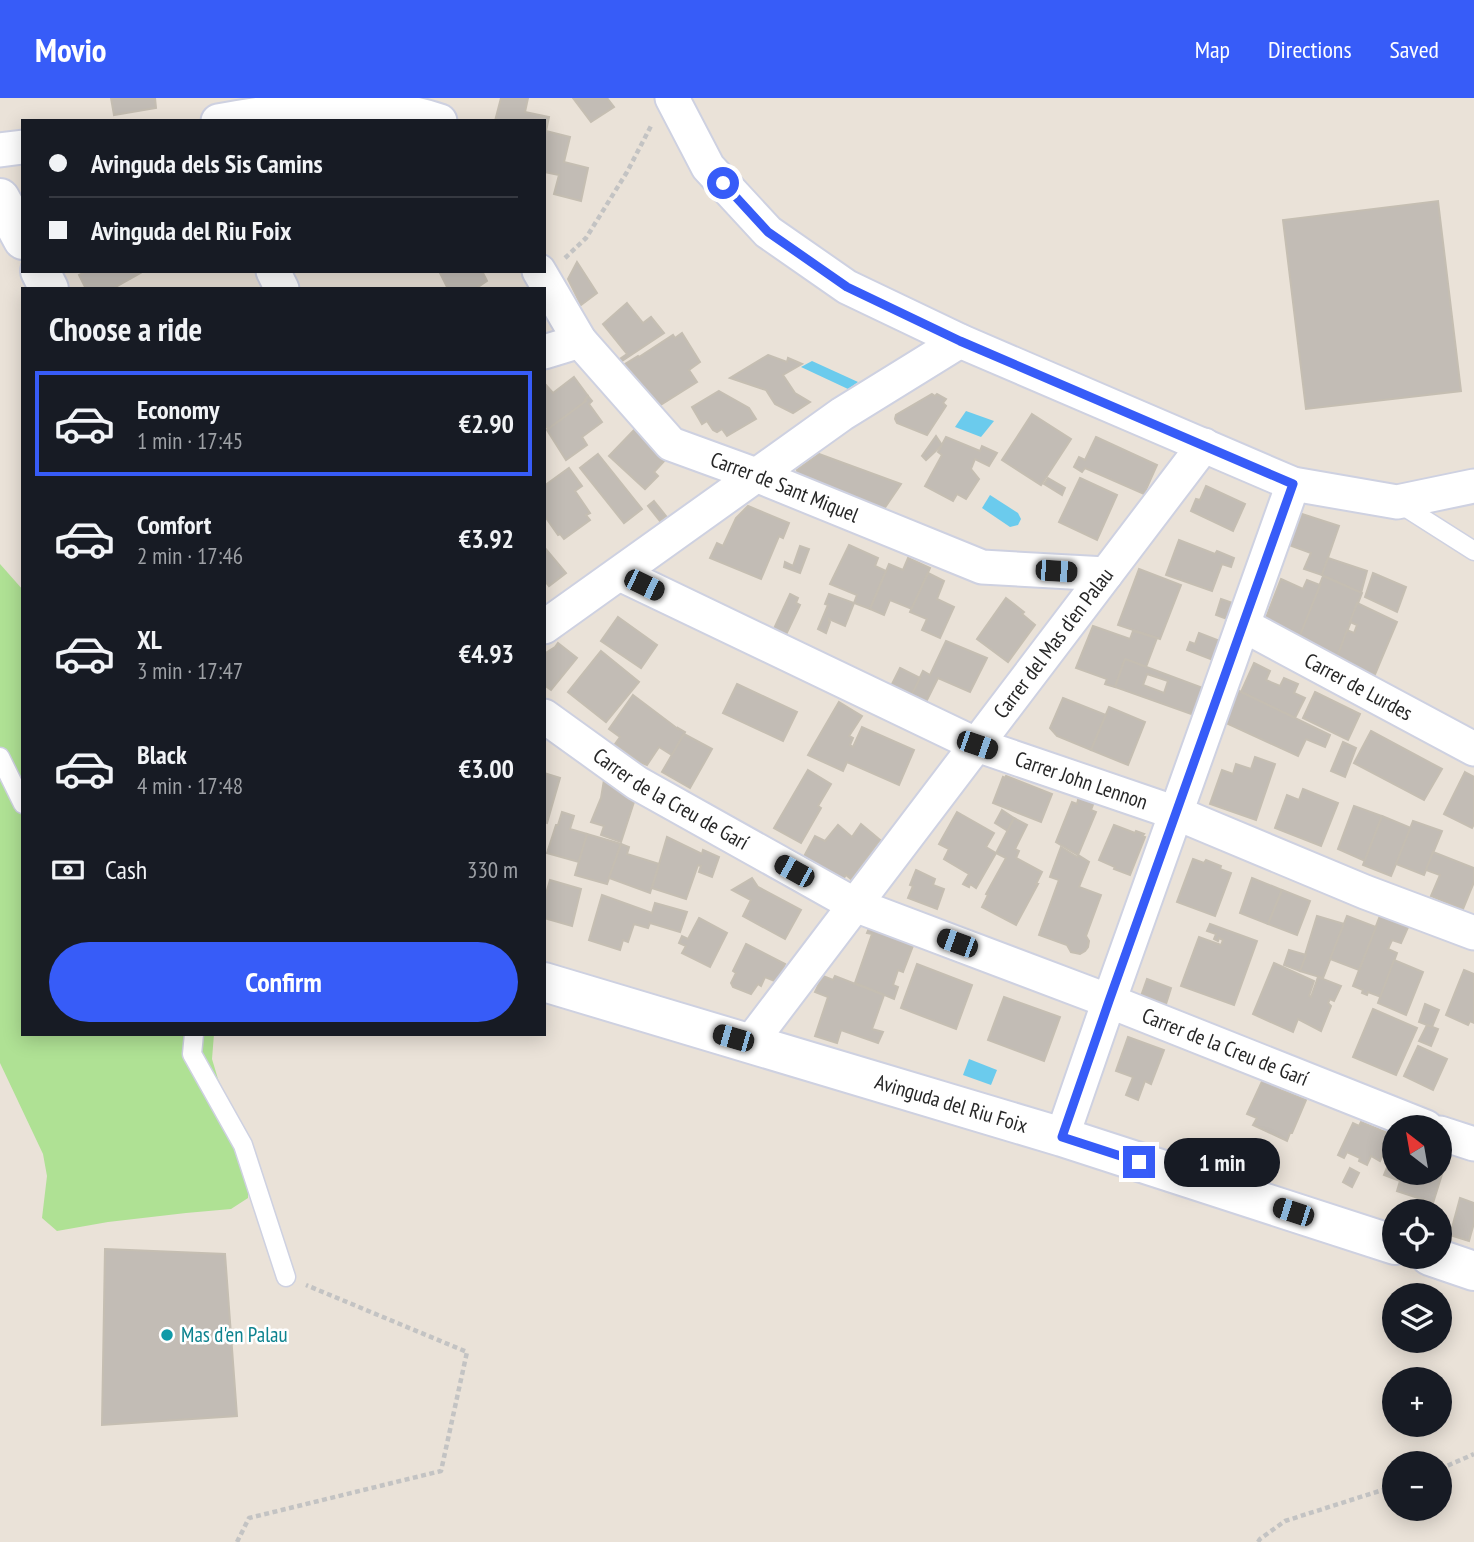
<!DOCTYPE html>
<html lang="en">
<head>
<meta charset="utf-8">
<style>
	:root { --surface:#171b24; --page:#20242c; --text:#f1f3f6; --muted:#9ea1a6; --line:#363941; --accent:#375cf8 }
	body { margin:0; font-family:"PT Sans Narrow",sans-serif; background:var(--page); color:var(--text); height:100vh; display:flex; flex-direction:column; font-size:26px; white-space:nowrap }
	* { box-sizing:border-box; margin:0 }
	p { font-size:23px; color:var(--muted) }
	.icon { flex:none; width:38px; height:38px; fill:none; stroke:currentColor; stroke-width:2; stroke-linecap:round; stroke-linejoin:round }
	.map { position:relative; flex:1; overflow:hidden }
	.panel { position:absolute; left:21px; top:189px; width:525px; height:749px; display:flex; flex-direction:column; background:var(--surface); border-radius:0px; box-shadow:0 4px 18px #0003 }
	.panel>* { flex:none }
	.guide { position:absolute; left:21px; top:21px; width:525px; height:154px; border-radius:0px; box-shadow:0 4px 18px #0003; display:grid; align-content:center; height:154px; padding:0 28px; background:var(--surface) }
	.needle { width:46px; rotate:329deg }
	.buttons { position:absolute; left:1382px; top:1017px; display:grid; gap:14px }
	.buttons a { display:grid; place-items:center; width:70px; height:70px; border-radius:50%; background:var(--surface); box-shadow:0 4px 18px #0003; font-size:35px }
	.end { position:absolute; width:32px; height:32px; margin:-16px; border:9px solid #375cf8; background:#fff; box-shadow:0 0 0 4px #fff }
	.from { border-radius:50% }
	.bubble { position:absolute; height:49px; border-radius:24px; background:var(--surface); box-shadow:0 4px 18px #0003; font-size:23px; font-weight:700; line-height:49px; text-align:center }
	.car { position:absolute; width:21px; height:42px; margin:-21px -10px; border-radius:9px; box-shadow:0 0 5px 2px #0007; background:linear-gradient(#222 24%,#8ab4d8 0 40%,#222 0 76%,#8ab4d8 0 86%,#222 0) }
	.guide b { display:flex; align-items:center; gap:24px; height:66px; font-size:26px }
	.guide b+b { border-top:2px solid var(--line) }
	.guide i { width:18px; height:18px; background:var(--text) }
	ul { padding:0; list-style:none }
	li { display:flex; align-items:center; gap:21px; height:105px; margin:0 14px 10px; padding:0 14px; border:4px solid transparent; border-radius:0px }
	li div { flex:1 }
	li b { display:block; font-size:26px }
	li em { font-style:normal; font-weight:700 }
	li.current { border-color:var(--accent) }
	li>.icon { width:63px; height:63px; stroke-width:1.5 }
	h2 { padding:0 28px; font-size:32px; line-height:84px }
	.pay { display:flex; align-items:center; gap:18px; height:77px; padding:0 28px; font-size:26px }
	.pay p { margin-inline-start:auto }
	.action { display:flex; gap:14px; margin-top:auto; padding:14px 28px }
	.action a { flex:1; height:80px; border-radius:42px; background:var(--accent); color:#fff; font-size:28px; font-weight:700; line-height:80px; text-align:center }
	header { display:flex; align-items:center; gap:42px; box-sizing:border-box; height:98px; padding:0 35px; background:var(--accent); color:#fff }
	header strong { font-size:33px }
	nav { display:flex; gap:38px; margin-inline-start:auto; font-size:24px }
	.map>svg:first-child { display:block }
</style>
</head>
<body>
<header>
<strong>Movio</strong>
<nav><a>Map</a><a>Directions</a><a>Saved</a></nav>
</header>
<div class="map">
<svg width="1474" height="1444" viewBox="0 0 1474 1444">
	<rect width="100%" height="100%" fill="#eae2d8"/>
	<polygon fill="#afe194" points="0,466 23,492 23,936 214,936 212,961 218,981 236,1022 248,1080 248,1100 231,1111 186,1115 108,1124 57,1133 42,1120 47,1078 43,1056 0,965"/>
	<g fill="#6bcbed">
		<polygon points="812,263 858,284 848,291 801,269"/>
		<polygon points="966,313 994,323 981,339 955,329"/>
		<polygon points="990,397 1018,415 1021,421 1018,427 1010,429 982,410"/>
		<polygon points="969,961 997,972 991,987 963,977"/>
	</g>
	<g fill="#c2bcb5" stroke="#c5beb2" stroke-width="2" fill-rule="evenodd">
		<polygon points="111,0 155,0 156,10 114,17"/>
		<polygon points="501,0 528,0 525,14 549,19 546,33 570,39 564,64 588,70 581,103 554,96 559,77 544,74 544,23 495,23"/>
		<polygon points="573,0 607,0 614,9 591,24"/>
		<polygon points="1438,103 1461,293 1306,311 1283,122"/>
		<polygon points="577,164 597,195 581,207 568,181"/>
		<polygon points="87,173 144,173 112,191 86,191 79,177"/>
		<polygon points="439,173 482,173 487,183 475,191 448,191"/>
		<polygon points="627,205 643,225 651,219 664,235 622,263 620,261 627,256 603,226"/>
		<polygon points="682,235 700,264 689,272 697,284 659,308 625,266 638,258 639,259 673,237 675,240"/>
		<polygon points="768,257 787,264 788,260 802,266 783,277 795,295 810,304 793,315 775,306 766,292 730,280"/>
		<polygon points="574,279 588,298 585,302 586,303 548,331 544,325 544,288 546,287 553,295"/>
		<polygon points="719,293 749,310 756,321 727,338 722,331 717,334 713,332 707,323 702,326 692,309"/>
		<polygon points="932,296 935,298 937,296 946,301 943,305 946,308 927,337 897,325 895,321 896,317"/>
		<polygon points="588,298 592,303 589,306 602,324 582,339 587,347 566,362 547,332 586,303 585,302"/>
		<polygon points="1032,316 1071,341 1041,387 1002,362"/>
		<polygon points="636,330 666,361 654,374 658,378 645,391 609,358"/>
		<polygon points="936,338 942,347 926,362 922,358"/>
		<polygon points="946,339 980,353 982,348 997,355 989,368 975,361 971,371 979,381 966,401 957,396 953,403 925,388 942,357 938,354"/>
		<polygon points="1096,339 1157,367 1144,396 1085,370 1082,374 1074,369 1079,359 1085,362"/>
		<polygon points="598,356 642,411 624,425 580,370"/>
		<polygon points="819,356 901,386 884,411 798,379 797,372"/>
		<polygon points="569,370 582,388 575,393 590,415 586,417 590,422 564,441 560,436 558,437 544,417 544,388"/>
		<polygon points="1048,380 1065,390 1062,397 1044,386"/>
		<polygon points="1080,380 1117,397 1097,442 1059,424"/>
		<polygon points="1206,388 1245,406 1233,433 1191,413 1196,401 1200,402"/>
		<polygon points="654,403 666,418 660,423 648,408"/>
		<polygon points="748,408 789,425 783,440 779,438 761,481 710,460 717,445 723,448 736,420"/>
		<polygon points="1302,416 1339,428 1322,477 1304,471 1311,455 1286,446 1292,429 1297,430"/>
		<polygon points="1179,442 1215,456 1217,453 1234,460 1231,469 1222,466 1212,493 1166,477"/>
		<polygon points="849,447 878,460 875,468 886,473 870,511 854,505 857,497 830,486"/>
		<polygon points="800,448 809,451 800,475 784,469 785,464 793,468"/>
		<polygon points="544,449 566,475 549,488 544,482"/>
		<polygon points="908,460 930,470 912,511 890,502 884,517 870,511 889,466 903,472"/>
		<polygon points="1328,460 1367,473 1361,495 1322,477"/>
		<polygon points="1139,471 1181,487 1160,541 1118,527"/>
		<polygon points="928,475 944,483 937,501 954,509 940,540 922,532 927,521 910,514"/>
		<polygon points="1373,475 1406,489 1397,514 1365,499"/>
		<polygon points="1323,478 1362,495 1336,562 1298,542"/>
		<polygon points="1281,481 1303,491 1307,482 1320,487 1298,542 1264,525"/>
		<polygon points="790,496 798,500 796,505 800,507 783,543 771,537"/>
		<polygon points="829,496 854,505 845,528 829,521 829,523 830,524 826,535 818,531 828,507 825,506"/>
		<polygon points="1006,500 1024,514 1022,516 1035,527 1008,564 977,541"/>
		<polygon points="1221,501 1233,505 1227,521 1216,517"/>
		<polygon points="1357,505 1397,524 1373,581 1336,562 1347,532 1354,535 1357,527 1350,524"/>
		<polygon points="618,519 657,547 641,570 601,543"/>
		<polygon points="1093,528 1130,541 1133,533 1157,540 1146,569 1125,561 1115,589 1105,586 1107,581 1076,570"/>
		<polygon points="1199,535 1220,543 1213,562 1187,552 1190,544 1195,546"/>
		<polygon points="946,543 987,560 970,594 938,580 924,608 909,602 923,573 930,577"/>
		<polygon points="558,545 577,560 551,592 544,587 544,556 555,549"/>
		<polygon points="601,553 639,584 606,624 568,594"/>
		<path d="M1125 561 1203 590 1194 617 1115 589ZM1147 576 1168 583 1164 595 1143 587Z"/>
		<polygon points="1254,565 1270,573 1266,582 1280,588 1284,580 1298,586 1294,595 1305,600 1295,620 1241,594"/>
		<polygon points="900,570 920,580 909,602 889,592"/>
		<polygon points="737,586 797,614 783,643 723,615"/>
		<polygon points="1237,592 1330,637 1325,649 1306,641 1298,658 1226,625"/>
		<polygon points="1315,594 1360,616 1348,642 1303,620"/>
		<polygon points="633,597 678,631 678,630 685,634 672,657 659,649 647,667 640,664 615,646 620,639 609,631"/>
		<polygon points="1063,600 1106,617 1091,652 1057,638 1050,630"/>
		<polygon points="839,604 862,618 849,638 853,640 850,647 853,649 862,629 914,652 899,687 847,664 843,673 808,657"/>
		<polygon points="1109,609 1145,624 1128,667 1091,652"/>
		<polygon points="1371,633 1442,671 1424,702 1354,665"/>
		<polygon points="684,636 712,651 690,690 662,674"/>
		<polygon points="1343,644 1356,650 1345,679 1331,673"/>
		<polygon points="1255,659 1275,666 1256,722 1210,706 1222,672 1233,676 1236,666 1251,671"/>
		<polygon points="808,672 831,686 818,708 821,710 801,745 774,730"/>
		<polygon points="1465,674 1474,679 1474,726 1472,730 1444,716"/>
		<polygon points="544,675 560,680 547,725 544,724"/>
		<polygon points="1006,678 1052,696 1041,724 993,705 1003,679 1005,680"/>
		<polygon points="604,682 634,704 621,744 601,737 604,728 591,724 601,700"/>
		<polygon points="1303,691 1338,705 1321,748 1275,730 1287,697 1299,702"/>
		<polygon points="1079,698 1094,704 1091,712 1096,714 1078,757 1056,744 1072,704 1077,706"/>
		<polygon points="1354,708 1382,718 1365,763 1338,751"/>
		<polygon points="1002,712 1014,720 1008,733 995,725"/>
		<polygon points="562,714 574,718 570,731 587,736 579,764 547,755 556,727 558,727"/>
		<polygon points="957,714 994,735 986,749 996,755 976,790 970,786 969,789 963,786 969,776 944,761 949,751 939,746"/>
		<polygon points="1382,718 1411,730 1391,778 1363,767"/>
		<polygon points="1014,720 1027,727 1015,751 1019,753 1016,760 1042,774 1036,786 1038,786 1016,827 982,809 988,797 986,796 1006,760 996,755"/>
		<polygon points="1413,723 1442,733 1424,777 1396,766"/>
		<polygon points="861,726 880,742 851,781 846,777 841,784 802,762 815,738 825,743 838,727 852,739"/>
		<polygon points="1114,727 1135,735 1136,733 1144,736 1142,738 1145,739 1130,777 1114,771 1115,769 1099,762"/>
		<polygon points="587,736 621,746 607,786 575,777"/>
		<polygon points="667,739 702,756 703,752 719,759 712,779 699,774 701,768 698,767 686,801 652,790"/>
		<polygon points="621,746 629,749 627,756 659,766 650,795 609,780"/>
		<polygon points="1061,749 1077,759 1078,757 1089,764 1079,789 1101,797 1086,838 1089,843 1088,849 1085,853 1080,856 1071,854 1067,847 1039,837 1059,782 1050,779"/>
		<polygon points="1433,754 1474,770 1474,784 1463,811 1431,798 1440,777 1426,772"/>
		<polygon points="1193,761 1204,765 1206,762 1221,768 1220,771 1231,775 1215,818 1177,804"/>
		<polygon points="916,772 935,781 933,787 944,791 937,811 908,800 913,788 910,787"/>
		<polygon points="752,780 758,789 801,812 785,841 743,818 751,802 732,792"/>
		<polygon points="1252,780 1282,792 1268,826 1240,815"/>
		<polygon points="550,782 581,791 572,828 544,820 544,803"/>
		<polygon points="1282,792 1310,803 1297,837 1268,826"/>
		<polygon points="602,797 652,815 655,805 687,814 680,834 650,825 648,830 634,826 628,844 623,842 620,852 589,842"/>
		<polygon points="1381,815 1409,827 1401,845 1392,842 1388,851 1397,855 1381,899 1368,894 1367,897 1362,895 1363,892 1353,888"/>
		<polygon points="1317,818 1344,826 1323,880 1300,873"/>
		<polygon points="1347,818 1376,829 1359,872 1330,861"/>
		<polygon points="699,820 727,835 710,869 682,855 686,848 679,845 682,838 688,841"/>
		<polygon points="1210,826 1257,843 1234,907 1181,888 1199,839 1221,847 1223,842 1219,840 1218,843 1214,841 1216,836 1207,833"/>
		<polygon points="869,830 914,845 903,874 898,872 893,887 898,889 894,901 855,885 872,836 867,835"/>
		<polygon points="746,846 785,866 777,884 765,879 761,888 758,886 751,896 733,889 731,885 736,875 733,873"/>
		<polygon points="1289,852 1306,857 1300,873 1284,867"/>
		<polygon points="1394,862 1423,874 1406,917 1378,905"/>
		<polygon points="1274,865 1314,883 1309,898 1311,899 1318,879 1341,888 1334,903 1330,901 1328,905 1331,908 1321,933 1298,921 1293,934 1253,916"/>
		<polygon points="917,866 972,887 956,931 901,910"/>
		<polygon points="1464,872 1474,876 1474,925 1470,923 1468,927 1446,917"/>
		<polygon points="823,878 833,882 835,878 884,897 872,931 883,934 878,945 841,932 837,945 815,938 828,899 815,894"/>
		<polygon points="1147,881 1171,890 1166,906 1141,898"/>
		<polygon points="1004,899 1060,919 1044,963 988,942"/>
		<polygon points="1425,906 1439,912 1432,929 1419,924"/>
		<polygon points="1373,911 1417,930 1396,977 1353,959"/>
		<polygon points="1427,927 1438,931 1431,948 1419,943"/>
		<polygon points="1128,939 1164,952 1151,986 1145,983 1138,1002 1126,997 1133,979 1116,973"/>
		<polygon points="1418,948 1447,961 1433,992 1404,978"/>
		<polygon points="1265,977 1281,983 1278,991 1306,1002 1292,1035 1290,1035 1287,1043 1253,1027 1257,1020 1247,1016"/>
		<polygon points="1361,1024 1392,1037 1395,1033 1394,1051 1387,1048 1380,1063 1371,1058 1367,1067 1359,1063 1360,1060 1347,1054 1344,1060 1338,1057 1353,1025 1359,1028"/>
		<polygon points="1395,1050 1395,1074 1440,1074 1440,1055 1448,1057 1433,1105 1397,1093 1400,1083 1384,1077"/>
		<polygon points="1350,1070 1359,1075 1352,1089 1343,1084"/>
		<polygon points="1460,1100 1474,1105 1474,1125 1469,1143 1450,1137"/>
		<polygon points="105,1151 225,1156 237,1318 102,1327"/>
	</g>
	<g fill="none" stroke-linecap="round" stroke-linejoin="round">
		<defs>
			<g id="service">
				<polyline points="1397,404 1474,453"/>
				<polyline points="0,659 23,706"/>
				<polyline points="194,936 192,956 243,1047 286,1179"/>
			</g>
			<g id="minor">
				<polyline points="672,0 708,69 768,134 847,189 960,243 1293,386 1397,404 1474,388"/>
				<path d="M218 23C287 10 375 0 440 23"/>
				<polyline points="0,52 23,49"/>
				<polyline points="273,173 282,191"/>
				<path id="s1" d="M539 173 580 243 671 346 756 377 982 469 1106 476"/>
				<polyline points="544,254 580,243"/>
				<path id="s2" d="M620 476 977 647 1176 715 1365 794 1474 835"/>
				<path id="s3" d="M1243 527 1474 651"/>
				<polyline points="544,529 842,316 960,243"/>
				<path id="s4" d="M544 618 637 685 855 807 1109 903 1426 1029"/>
				<path id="s5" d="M750 945 1204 347"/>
				<polyline points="1440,1035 1474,1046"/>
				<polyline points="1062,1039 1109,903 1293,386"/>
			</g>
			<g id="tertiary">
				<polyline points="0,100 23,142"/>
				<polyline points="40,173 49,191"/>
				<path id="s6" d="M544 884 1062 1039 1395 1147"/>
				<polyline points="1430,1158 1474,1173"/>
			</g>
		</defs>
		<use href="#service" stroke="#ced1e1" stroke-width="21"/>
		<use href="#minor" stroke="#ced1e1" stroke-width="37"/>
		<use href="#tertiary" stroke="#ced1e1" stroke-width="42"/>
		<g stroke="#c3c3c3" stroke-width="4.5" stroke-dasharray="5 3.5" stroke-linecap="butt">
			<polyline points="565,160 586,140 627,74 651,28"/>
			<polyline points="1440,1371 1474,1356"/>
			<polyline points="237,1444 249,1420 441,1373 467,1254 306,1187"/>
			<polyline points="1258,1444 1260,1441 1285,1423 1395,1388"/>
		</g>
		<use href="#service" stroke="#fff" stroke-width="18"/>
		<use href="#minor" stroke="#fff" stroke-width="33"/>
		<use href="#tertiary" stroke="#fff" stroke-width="38"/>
	</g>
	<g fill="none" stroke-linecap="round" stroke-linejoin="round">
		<polyline stroke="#375cf8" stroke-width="9" points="723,85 768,134 847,189 960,243 1293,386 1109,903 1062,1039 1139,1064"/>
	</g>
	<circle fill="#0f9aa8" stroke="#fff" stroke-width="2.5" cx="167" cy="1237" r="7"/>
	<g text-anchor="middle" stroke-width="5" stroke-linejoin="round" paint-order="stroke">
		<g font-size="21" fill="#272727" stroke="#fff">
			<text dy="7" stroke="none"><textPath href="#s1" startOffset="340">Carrer de Sant Miquel</textPath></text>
			<text dy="7" stroke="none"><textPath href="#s5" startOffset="502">Carrer del Mas d'en Palau</textPath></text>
			<text dy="7" stroke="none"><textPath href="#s3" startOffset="131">Carrer de Lurdes</textPath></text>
			<text dy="7" stroke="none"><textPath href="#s2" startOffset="506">Carrer John Lennon</textPath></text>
			<text dy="7" stroke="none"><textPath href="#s4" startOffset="152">Carrer de la Creu de Garí</textPath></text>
			<text dy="7" stroke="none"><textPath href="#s4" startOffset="761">Carrer de la Creu de Garí</textPath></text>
			<text dy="7" stroke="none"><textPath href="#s6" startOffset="425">Avinguda del Riu Foix</textPath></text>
		</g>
		<g font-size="21" fill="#0d838f" stroke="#fff" text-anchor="start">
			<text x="181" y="1244">Mas d'en Palau</text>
		</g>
	</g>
</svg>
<div class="buttons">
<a><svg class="needle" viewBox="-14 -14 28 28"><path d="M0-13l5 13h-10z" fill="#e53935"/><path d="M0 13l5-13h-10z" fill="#9ea1a6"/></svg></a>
<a><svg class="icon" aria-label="locate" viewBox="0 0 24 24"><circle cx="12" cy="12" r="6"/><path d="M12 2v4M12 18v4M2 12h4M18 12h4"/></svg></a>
<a><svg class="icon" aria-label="layers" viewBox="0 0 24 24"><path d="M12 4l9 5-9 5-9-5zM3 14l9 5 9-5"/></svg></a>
<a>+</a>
<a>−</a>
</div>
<i class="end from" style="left:723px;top:85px"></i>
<i class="end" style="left:1139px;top:1064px"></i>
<div class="bubble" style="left:1164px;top:1040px;width:116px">1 min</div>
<i class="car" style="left:1056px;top:473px;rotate:94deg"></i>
<i class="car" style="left:644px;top:487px;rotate:116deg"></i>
<i class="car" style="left:977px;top:647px;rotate:109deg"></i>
<i class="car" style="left:794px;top:773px;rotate:299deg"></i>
<i class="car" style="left:957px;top:845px;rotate:290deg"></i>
<i class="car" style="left:733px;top:940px;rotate:286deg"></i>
<i class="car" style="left:1293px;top:1114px;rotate:288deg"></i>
<div class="guide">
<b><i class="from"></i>Avinguda dels Sis Camins</b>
<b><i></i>Avinguda del Riu Foix</b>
</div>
<section class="panel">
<h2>Choose a ride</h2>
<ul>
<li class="current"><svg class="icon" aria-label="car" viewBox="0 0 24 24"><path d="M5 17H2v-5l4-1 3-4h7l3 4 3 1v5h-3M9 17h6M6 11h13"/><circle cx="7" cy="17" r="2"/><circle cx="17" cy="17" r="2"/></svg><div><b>Economy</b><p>1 min · 17:45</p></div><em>€2.90</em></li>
<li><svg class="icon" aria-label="car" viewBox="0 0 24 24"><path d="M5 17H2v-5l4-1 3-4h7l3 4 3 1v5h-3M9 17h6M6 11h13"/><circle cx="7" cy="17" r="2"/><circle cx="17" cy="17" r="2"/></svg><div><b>Comfort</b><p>2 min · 17:46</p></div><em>€3.92</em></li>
<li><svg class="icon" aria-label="car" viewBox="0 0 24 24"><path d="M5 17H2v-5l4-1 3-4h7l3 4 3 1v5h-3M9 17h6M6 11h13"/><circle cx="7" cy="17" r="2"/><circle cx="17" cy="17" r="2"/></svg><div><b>XL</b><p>3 min · 17:47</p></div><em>€4.93</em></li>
<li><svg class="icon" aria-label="car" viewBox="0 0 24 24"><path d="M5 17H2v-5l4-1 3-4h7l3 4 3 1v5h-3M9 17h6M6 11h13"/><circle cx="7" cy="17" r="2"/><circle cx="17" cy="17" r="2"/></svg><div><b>Black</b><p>4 min · 17:48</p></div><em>€3.00</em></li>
</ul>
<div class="pay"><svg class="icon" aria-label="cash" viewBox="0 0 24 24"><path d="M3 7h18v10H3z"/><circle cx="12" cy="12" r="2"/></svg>Cash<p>330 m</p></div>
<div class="action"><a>Confirm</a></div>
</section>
</div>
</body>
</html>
